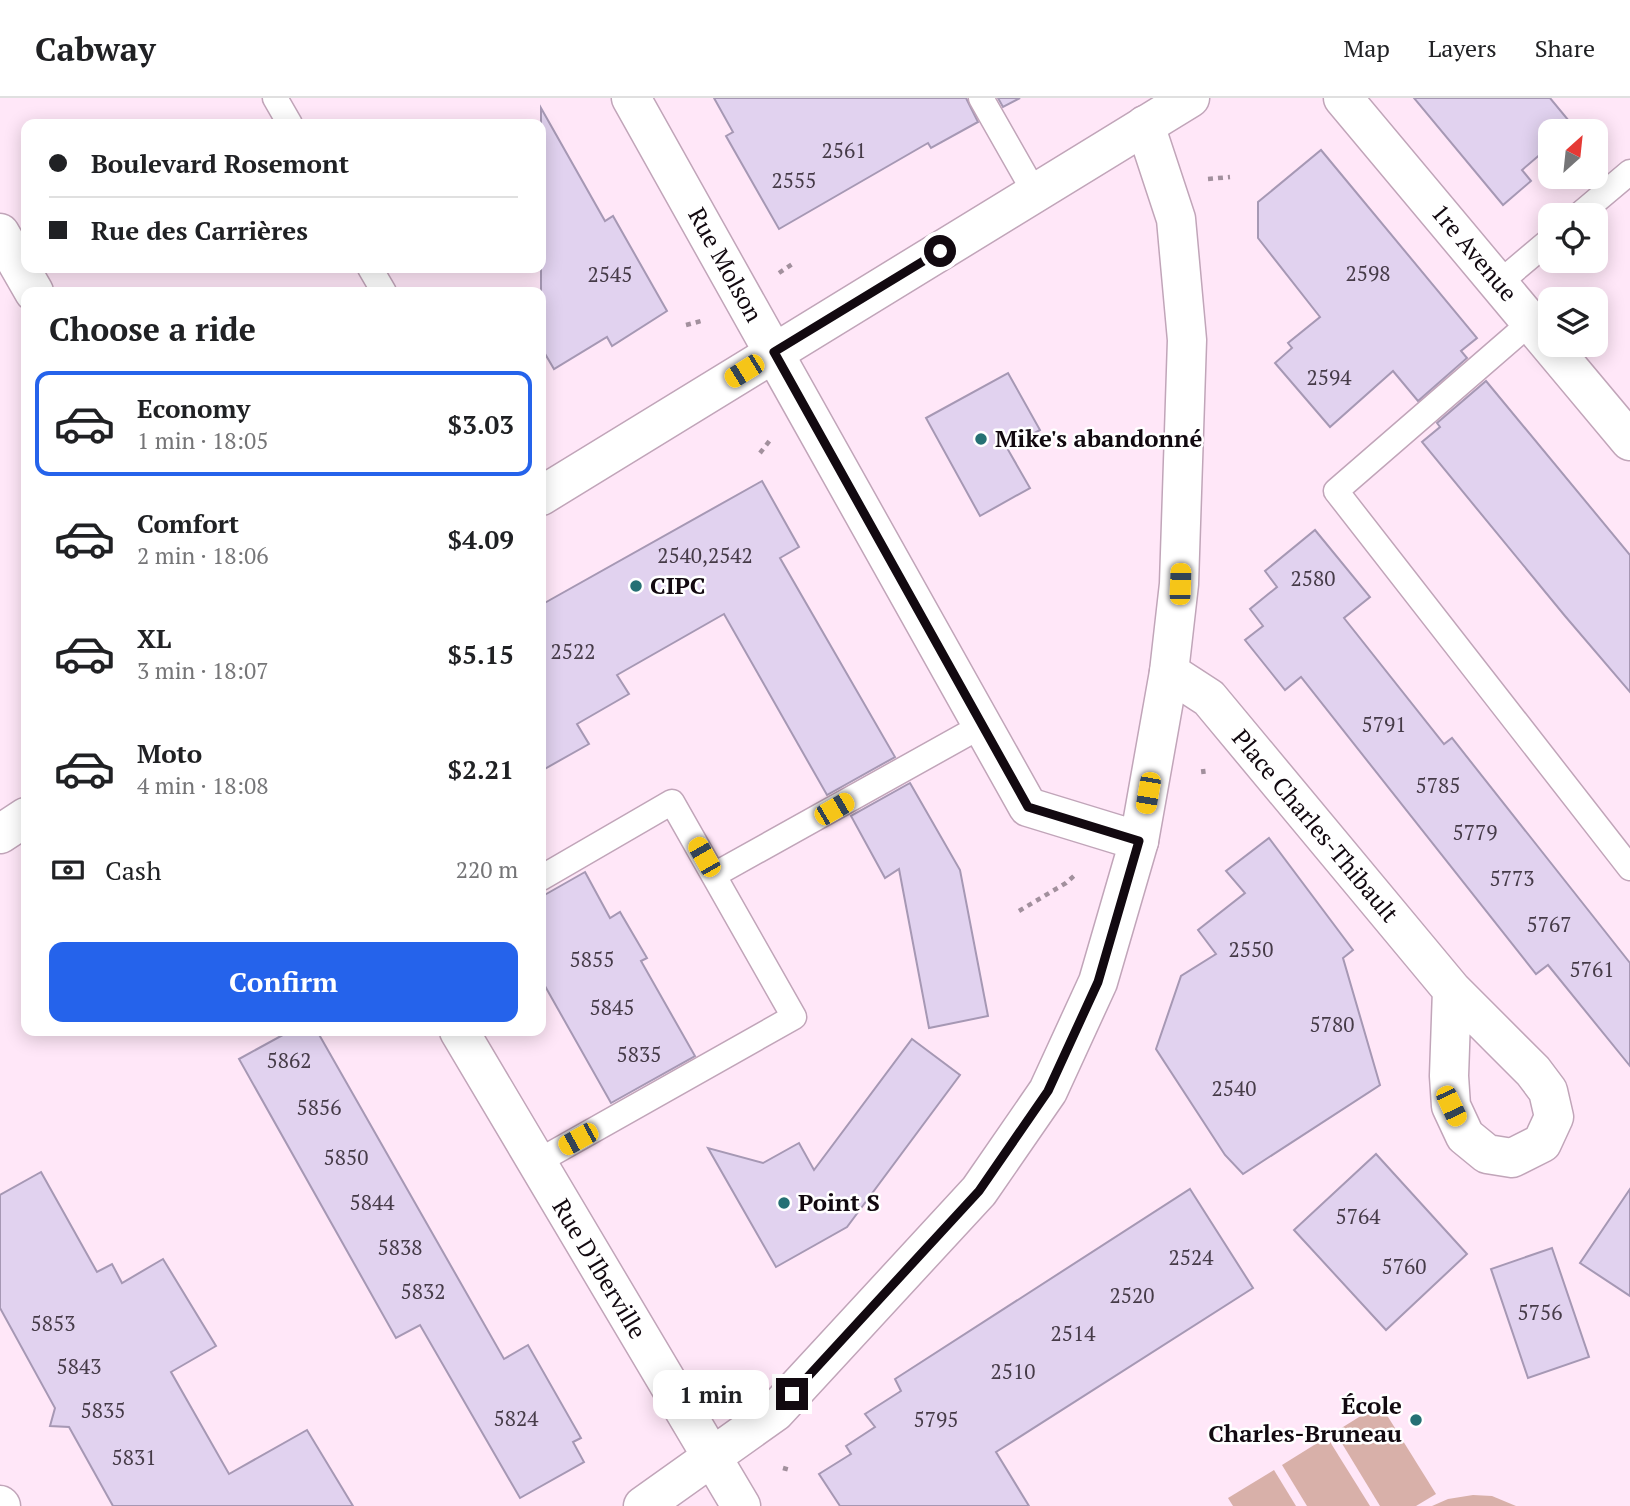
<!DOCTYPE html>
<html lang="en">
<head>
<meta charset="utf-8">
<style>
	:root { --surface:#fff; --page:#f6f6f6; --text:#202124; --muted:#757577; --line:#e0e0e0; --accent:#2563eb }
	body { margin:0; font-family:"PT Serif",serif; background:var(--page); color:var(--text); height:100vh; display:flex; flex-direction:column; font-size:26px; white-space:nowrap }
	* { box-sizing:border-box; margin:0 }
	p { font-size:23px; color:var(--muted) }
	.icon { flex:none; width:38px; height:38px; fill:none; stroke:currentColor; stroke-width:2; stroke-linecap:round; stroke-linejoin:round }
	.map { position:relative; flex:1; overflow:hidden }
	.panel { position:absolute; left:21px; top:189px; width:525px; height:749px; display:flex; flex-direction:column; background:var(--surface); border-radius:14px; box-shadow:0 4px 18px #0003 }
	.panel>* { flex:none }
	.banner { position:absolute; left:21px; top:21px; width:525px; height:154px; border-radius:14px; box-shadow:0 4px 18px #0003; display:grid; align-content:center; height:154px; padding:0 28px; background:var(--surface) }
	.needle { width:46px; rotate:27deg }
	.tools { position:absolute; left:1538px; top:21px; display:grid; gap:14px }
	.tools a { display:grid; place-items:center; width:70px; height:70px; border-radius:14px; background:var(--surface); box-shadow:0 4px 18px #0003; font-size:35px }
	.end { position:absolute; width:32px; height:32px; margin:-16px; border:9px solid #120910; background:#fff; box-shadow:0 0 0 4px #fff }
	.from { border-radius:50% }
	.bubble { position:absolute; height:49px; border-radius:14px; background:var(--surface); box-shadow:0 4px 18px #0003; font-size:23px; font-weight:700; line-height:49px; text-align:center }
	.car { position:absolute; width:21px; height:42px; margin:-21px -10px; border-radius:9px; box-shadow:0 0 5px 2px #0007; background:linear-gradient(#f5c518 24%,#345 0 40%,#f5c518 0 76%,#345 0 86%,#f5c518 0) }
	.banner b { display:flex; align-items:center; gap:24px; height:66px; font-size:26px }
	.banner b+b { border-top:2px solid var(--line) }
	.banner i { width:18px; height:18px; background:var(--text) }
	ul { padding:0; list-style:none }
	li { display:flex; align-items:center; gap:21px; height:105px; margin:0 14px 10px; padding:0 14px; border:4px solid transparent; border-radius:14px }
	li div { flex:1 }
	li b { display:block; font-size:26px }
	li em { font-style:normal; font-weight:700 }
	li.on { border-color:var(--accent) }
	li>.icon { width:63px; height:63px; stroke-width:1.5 }
	h2 { padding:0 28px; font-size:32px; line-height:84px }
	.pay { display:flex; align-items:center; gap:18px; height:77px; padding:0 28px; font-size:26px }
	.pay p { margin-inline-start:auto }
	.action { display:flex; gap:14px; margin-top:auto; padding:14px 28px }
	.action a { flex:1; height:80px; border-radius:14px; background:var(--accent); color:#fff; font-size:28px; font-weight:700; line-height:80px; text-align:center }
	header { display:flex; align-items:center; gap:42px; box-sizing:border-box; height:98px; padding:0 35px; background:var(--surface); border-bottom:2px solid var(--line) }
	header strong { font-size:33px }
	nav { display:flex; gap:38px; margin-inline-start:auto; font-size:24px }
	.map>svg:first-child { display:block }
</style>
</head>
<body>
<header>
<strong>Cabway</strong>
<nav><a>Map</a><a>Layers</a><a>Share</a></nav>
</header>
<div class="map">
<svg width="1630" height="1408" viewBox="0 0 1630 1408">
	<rect width="100%" height="100%" fill="#ffe7f8"/>
	<g fill="#d8b0a9">
		<polygon points="1380,1306 1436,1396 1416,1408 1380,1408 1335,1334"/>
		<polygon points="1327,1339 1370,1408 1307,1408 1282,1367"/>
		<polygon points="1274,1372 1296,1408 1233,1408 1228,1400"/>
		<polygon points="1473,1397 1492,1398 1516,1408 1432,1408 1448,1401"/>
	</g>
	<g fill="#e1d2ef" stroke="#a698b4" stroke-width="2">
		<polygon points="714,0 966,0 978,24 931,50 928,45 779,131 726,38 733,34"/>
		<polygon points="998,0 1020,0 1003,9"/>
		<polygon points="1414,0 1550,0 1574,29 1568,33 1550,33 1550,48 1522,72 1531,83 1503,107"/>
		<polygon points="541,10 605,123 613,118 667,213 612,248 607,239 554,271 541,249"/>
		<polygon points="1321,52 1477,240 1461,253 1467,260 1418,303 1393,273 1330,329 1275,265 1292,250 1288,245 1320,219 1258,140 1258,104"/>
		<polygon points="1008,275 1040,332 1007,350 1030,390 980,418 926,320"/>
		<polygon points="1486,283 1630,457 1630,594 1565,518 1422,344 1440,329 1437,325"/>
		<polygon points="762,383 799,449 780,460 895,659 827,697 724,516 617,577 629,596 577,626 589,646 541,673 541,507"/>
		<polygon points="1315,432 1370,499 1344,520 1444,646 1452,640 1630,865 1630,968 1548,867 1536,876 1301,579 1285,592 1245,542 1263,528 1250,511 1277,489 1265,473"/>
		<polygon points="910,685 960,772 988,918 929,930 899,771 885,780 851,718"/>
		<polygon points="1269,740 1353,852 1343,860 1380,987 1243,1076 1225,1057 1156,951 1181,878 1216,856 1198,832 1245,795 1226,773"/>
		<polygon points="585,774 610,820 620,814 647,860 641,863 695,958 611,1005 541,881 541,799"/>
		<polygon points="290,933 317,933 504,1261 528,1247 581,1340 573,1344 584,1364 520,1400 420,1227 396,1240 239,961"/>
		<polygon points="912,941 960,977 847,1129 776,1169 708,1050 763,1065 799,1045 814,1072"/>
		<polygon points="1376,1056 1467,1156 1386,1232 1294,1132"/>
		<polygon points="41,1074 97,1174 112,1166 122,1185 163,1161 216,1248 171,1274 229,1376 307,1332 353,1408 113,1408 69,1329 50,1328 55,1310 0,1210 0,1097"/>
		<polygon points="1190,1091 1253,1190 996,1354 1029,1408 840,1408 819,1376 851,1356 846,1348 875,1329 865,1316 901,1293 895,1281"/>
		<polygon points="1630,1091 1630,1198 1580,1165"/>
		<polygon points="1552,1150 1589,1259 1528,1280 1491,1171"/>
	</g>
	<g fill="none" stroke-linecap="round" stroke-linejoin="round">
		<defs>
			<g id="lane">
				<polyline points="275,0 290,26"/>
				<polyline points="981,0 1035,95"/>
				<polyline points="1579,117 1630,74"/>
				<polyline points="370,170 384,194"/>
				<polyline points="1499,185 1550,142"/>
				<polyline points="1531,224 1336,393 1630,770"/>
				<polyline points="714,777 983,627"/>
				<polyline points="537,1064 794,919 672,704 541,780"/>
			</g>
			<g id="street">
				<polyline points="631,0 1028,709 1139,743"/>
				<polyline points="1343,0 1630,343"/>
				<polyline points="1169,574 1209,600 1452,892 1533,973 1548,993 1554,1019 1542,1045 1512,1060 1487,1056 1465,1038 1451,1008 1449,978 1452,892"/>
				<polyline points="0,1407 1,1408"/>
				<polyline points="643,1408 775,1314 979,1093 1048,993 1098,884 1139,743 1169,574 1179,486 1187,242 1176,121 1145,27"/>
			</g>
			<g id="secondary">
				<polyline points="0,135 34,194"/>
				<polyline points="541,398 1190,0"/>
				<polyline points="0,736 26,719"/>
				<polyline points="459,933 741,1408"/>
			</g>
		</defs>
		<use href="#lane" stroke="#c1a5b9" stroke-width="27"/>
		<use href="#street" stroke="#c1a5b9" stroke-width="41"/>
		<use href="#secondary" stroke="#c1a5b9" stroke-width="41"/>
		<g stroke="#a2909d" stroke-width="4.5" stroke-dasharray="5 5" stroke-linecap="butt">
			<polyline points="1208,81 1230,79"/>
			<polyline points="779,175 794,165"/>
			<polyline points="686,227 705,222"/>
			<polyline points="760,355 771,341"/>
			<polyline points="1203,671 1204,679"/>
			<polyline points="1019,813 1066,785 1075,777"/>
			<polyline points="783,1370 790,1372"/>
		</g>
		<use href="#lane" stroke="#fff" stroke-width="24"/>
		<use href="#street" stroke="#fff" stroke-width="38"/>
		<use href="#secondary" stroke="#fff" stroke-width="38"/>
	</g>
	<g fill="none" stroke-linecap="round" stroke-linejoin="round">
		<polyline stroke="#120910" stroke-width="9" points="792,1296 979,1093 1048,993 1098,884 1139,743 1028,709 774,254 940,153"/>
	</g>
	<g fill="#257074" stroke="#fff" stroke-width="2.5">
		<circle cx="981" cy="341" r="7"/>
		<circle cx="636" cy="488" r="7"/>
		<circle cx="784" cy="1105" r="7"/>
		<circle cx="1416" cy="1322" r="7"/>
	</g>
	<g text-anchor="middle" stroke-width="5" stroke-linejoin="round" paint-order="stroke">
		<g font-size="21" fill="#463b48">
			<text x="844" y="60">2561</text>
			<text x="794" y="90">2555</text>
			<text x="1368" y="183">2598</text>
			<text x="610" y="184">2545</text>
			<text x="1329" y="287">2594</text>
			<text x="705" y="465">2540,2542</text>
			<text x="1313" y="488">2580</text>
			<text x="573" y="561">2522</text>
			<text x="1384" y="634">5791</text>
			<text x="1438" y="695">5785</text>
			<text x="1475" y="742">5779</text>
			<text x="1512" y="788">5773</text>
			<text x="1549" y="834">5767</text>
			<text x="1251" y="859">2550</text>
			<text x="592" y="869">5855</text>
			<text x="1592" y="879">5761</text>
			<text x="612" y="917">5845</text>
			<text x="1332" y="934">5780</text>
			<text x="639" y="964">5835</text>
			<text x="289" y="970">5862</text>
			<text x="1234" y="998">2540</text>
			<text x="319" y="1017">5856</text>
			<text x="346" y="1067">5850</text>
			<text x="372" y="1112">5844</text>
			<text x="1358" y="1126">5764</text>
			<text x="400" y="1157">5838</text>
			<text x="1191" y="1167">2524</text>
			<text x="1404" y="1176">5760</text>
			<text x="423" y="1201">5832</text>
			<text x="1132" y="1205">2520</text>
			<text x="1540" y="1222">5756</text>
			<text x="53" y="1233">5853</text>
			<text x="1073" y="1243">2514</text>
			<text x="79" y="1276">5843</text>
			<text x="1013" y="1281">2510</text>
			<text x="103" y="1320">5835</text>
			<text x="516" y="1328">5824</text>
			<text x="936" y="1329">5795</text>
			<text x="134" y="1367">5831</text>
		</g>
		<g font-size="24" fill="#120910" stroke="#fff">
			<text transform="translate(1474 155) rotate(50)" y="8">1re Avenue</text>
			<text transform="translate(725 167) rotate(61)" y="8">Rue Molson</text>
			<text transform="translate(1315 728) rotate(50)" y="8">Place Charles-Thibault</text>
			<text transform="translate(599 1171) rotate(59)" y="8">Rue D'Iberville</text>
		</g>
		<g font-size="24" font-weight="bold" fill="#120910" stroke="#fff" text-anchor="start">
			<text x="995" y="349">Mike's abandonné</text>
			<text x="650" y="496">CIPC</text>
			<text x="798" y="1113">Point S</text>
			<text x="1402" y="1316" text-anchor="end">École<tspan x="1402" dy="28">Charles-Bruneau</tspan></text>
		</g>
	</g>
</svg>
<div class="tools">
<a><svg class="needle" viewBox="-14 -14 28 28"><path d="M0-13l5 13h-10z" fill="#e53935"/><path d="M0 13l5-13h-10z" fill="#757577"/></svg></a>
<a><svg class="icon" aria-label="locate" viewBox="0 0 24 24"><circle cx="12" cy="12" r="6"/><path d="M12 2v4M12 18v4M2 12h4M18 12h4"/></svg></a>
<a><svg class="icon" aria-label="layers" viewBox="0 0 24 24"><path d="M12 4l9 5-9 5-9-5zM3 14l9 5 9-5"/></svg></a>
</div>
<i class="end from" style="left:940px;top:153px"></i>
<i class="end" style="left:792px;top:1296px"></i>
<div class="bubble" style="left:653px;top:1272px;width:116px">1 min</div>
<i class="car" style="left:744px;top:273px;rotate:238deg"></i>
<i class="car" style="left:1180px;top:486px;rotate:2deg"></i>
<i class="car" style="left:1148px;top:695px;rotate:190deg"></i>
<i class="car" style="left:834px;top:711px;rotate:60deg"></i>
<i class="car" style="left:704px;top:759px;rotate:330deg"></i>
<i class="car" style="left:1451px;top:1008px;rotate:155deg"></i>
<i class="car" style="left:578px;top:1041px;rotate:241deg"></i>
<div class="banner">
<b><i class="from"></i>Boulevard Rosemont</b>
<b><i></i>Rue des Carrières</b>
</div>
<section class="panel">
<h2>Choose a ride</h2>
<ul>
<li class="on"><svg class="icon" aria-label="car" viewBox="0 0 24 24"><path d="M5 17H2v-5l4-1 3-4h7l3 4 3 1v5h-3M9 17h6M6 11h13"/><circle cx="7" cy="17" r="2"/><circle cx="17" cy="17" r="2"/></svg><div><b>Economy</b><p>1 min · 18:05</p></div><em>$3.03</em></li>
<li><svg class="icon" aria-label="car" viewBox="0 0 24 24"><path d="M5 17H2v-5l4-1 3-4h7l3 4 3 1v5h-3M9 17h6M6 11h13"/><circle cx="7" cy="17" r="2"/><circle cx="17" cy="17" r="2"/></svg><div><b>Comfort</b><p>2 min · 18:06</p></div><em>$4.09</em></li>
<li><svg class="icon" aria-label="car" viewBox="0 0 24 24"><path d="M5 17H2v-5l4-1 3-4h7l3 4 3 1v5h-3M9 17h6M6 11h13"/><circle cx="7" cy="17" r="2"/><circle cx="17" cy="17" r="2"/></svg><div><b>XL</b><p>3 min · 18:07</p></div><em>$5.15</em></li>
<li><svg class="icon" aria-label="car" viewBox="0 0 24 24"><path d="M5 17H2v-5l4-1 3-4h7l3 4 3 1v5h-3M9 17h6M6 11h13"/><circle cx="7" cy="17" r="2"/><circle cx="17" cy="17" r="2"/></svg><div><b>Moto</b><p>4 min · 18:08</p></div><em>$2.21</em></li>
</ul>
<div class="pay"><svg class="icon" aria-label="cash" viewBox="0 0 24 24"><path d="M3 7h18v10H3z"/><circle cx="12" cy="12" r="2"/></svg>Cash<p>220 m</p></div>
<div class="action"><a>Confirm</a></div>
</section>
</div>
</body>
</html>
